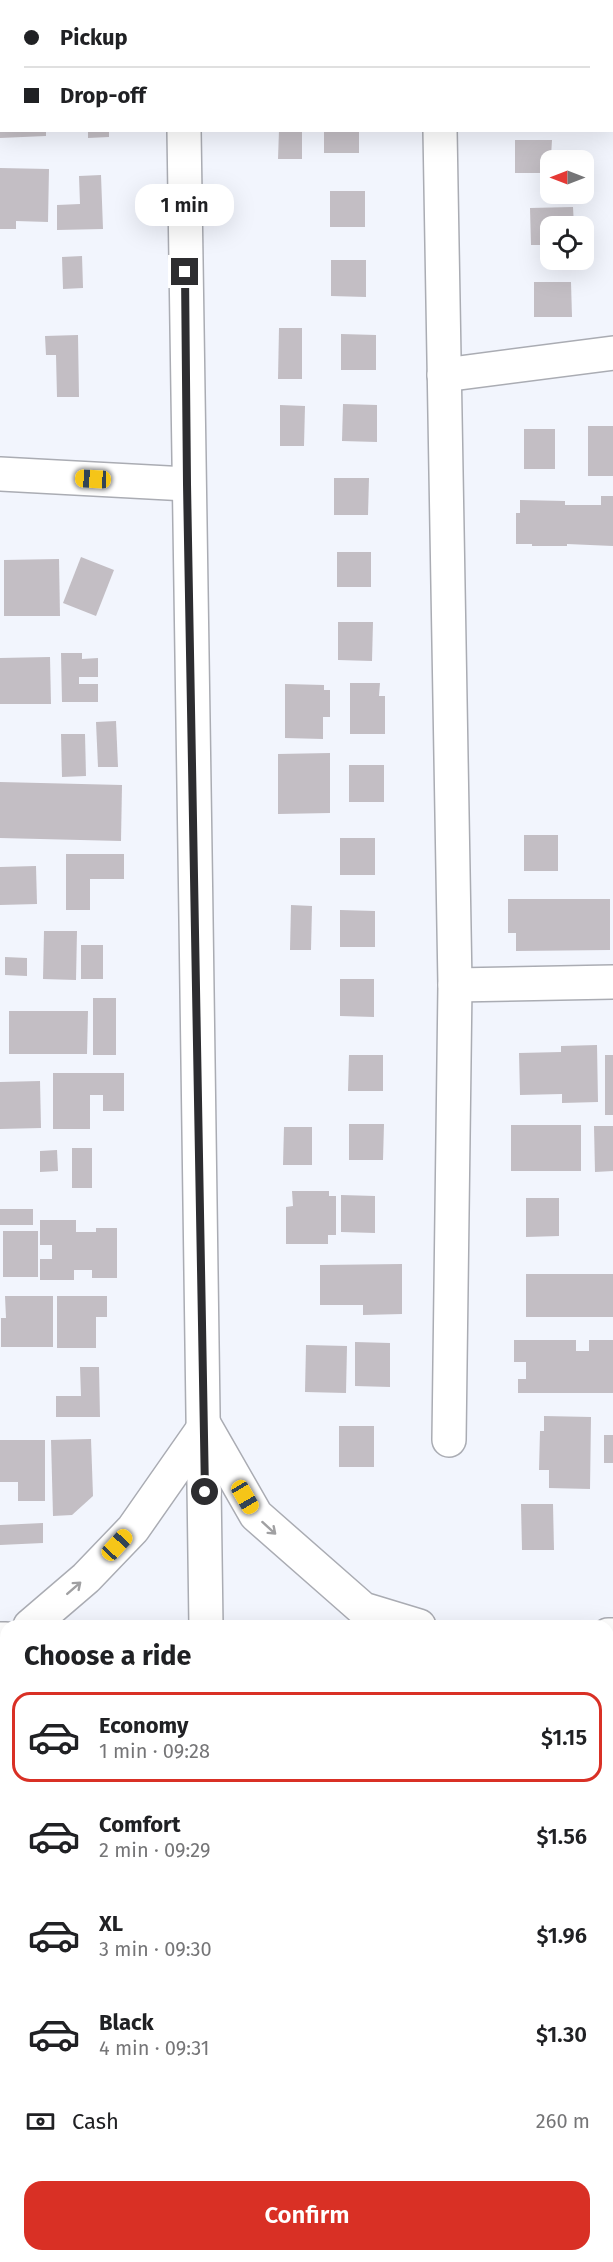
<!DOCTYPE html>
<html lang="en">
<head>
<meta charset="utf-8">
<style>
	:root { --surface:#fff; --page:#f2f2f2; --text:#202124; --muted:#757577; --line:#e0e0e0; --accent:#d93025 }
	body { margin:0; font-family:"Fira Sans",sans-serif; background:var(--page); color:var(--text); height:100vh; display:flex; flex-direction:column; font-size:22px; white-space:nowrap }
	* { box-sizing:border-box; margin:0 }
	p { font-size:20px; color:var(--muted) }
	.icon { flex:none; width:33px; height:33px; fill:none; stroke:currentColor; stroke-width:2; stroke-linecap:round; stroke-linejoin:round }
	.map { position:relative; flex:1; overflow:hidden }
	.side { position:absolute; left:0px; top:1620px; width:614px; height:642px; display:flex; flex-direction:column; background:var(--surface); border-radius:18px 18px 0 0; box-shadow:0 6px 24px #0002 }
	.side>* { flex:none }
	.banner { position:absolute; left:0px; top:0px; width:614px; height:132px; box-shadow:0 6px 24px #0002; display:grid; align-content:center; height:132px; padding:0 24px; background:var(--surface) }
	.needle { width:39px; rotate:270deg }
	.fabs { position:absolute; left:540px; top:150px; display:grid; gap:12px }
	.fabs a { display:grid; place-items:center; width:54px; height:54px; border-radius:12px; background:var(--surface); box-shadow:0 6px 24px #0002; font-size:30px }
	.end { position:absolute; width:27px; height:27px; margin:-14px; border:8px solid #2d2d30; background:#fff; box-shadow:0 0 0 3px #fff }
	.from { border-radius:50% }
	.bubble { position:absolute; height:42px; border-radius:18px; background:var(--surface); box-shadow:0 6px 24px #0002; font-size:20px; font-weight:600; line-height:42px; text-align:center }
	.car { position:absolute; width:18px; height:36px; margin:-18px -9px; border-radius:8px; box-shadow:0 0 4px 2px #0007; background:linear-gradient(#f5c518 24%,#345 0 40%,#f5c518 0 76%,#345 0 86%,#f5c518 0) }
	.banner b { display:flex; align-items:center; gap:21px; height:57px; font-size:22px }
	.banner b+b { border-top:2px solid var(--line) }
	.banner i { width:15px; height:15px; background:var(--text) }
	ul { padding:0; list-style:none }
	li { display:flex; align-items:center; gap:18px; height:90px; margin:0 12px 9px; padding:0 12px; border:3px solid transparent; border-radius:18px }
	li div { flex:1 }
	li b { display:block; font-size:22px }
	li em { font-style:normal; font-weight:600 }
	li.active { border-color:var(--accent) }
	li>.icon { width:54px; height:54px; stroke-width:1.5 }
	h2 { padding:0 24px; font-size:27px; line-height:72px }
	.pay { display:flex; align-items:center; gap:15px; height:66px; padding:0 24px; font-size:22px }
	.pay p { margin-inline-start:auto }
	.cta { display:flex; gap:12px; margin-top:auto; padding:12px 24px }
	.cta a { flex:1; height:69px; border-radius:18px; background:var(--accent); color:#fff; font-size:24px; font-weight:600; line-height:69px; text-align:center }
	.map>svg:first-child { display:block }
</style>
</head>
<body>
<div class="map">
<svg width="613" height="2262" viewBox="0 0 613 2262">
	<rect width="100%" height="100%" fill="#f2f5fd"/>
	<g fill="#c3bec4">
		<polygon points="0,130 46,130 46,136 0,138"/>
		<polygon points="88,130 109,130 109,137 88,138"/>
		<polygon points="279,130 302,130 302,159 278,159"/>
		<rect x="324" y="130" width="35" height="23"/>
		<polygon points="515,140 552,140 550,173 515,173"/>
		<polygon points="0,168 49,169 48,222 16,221 16,229 0,229"/>
		<polygon points="101,175 103,229 57,230 57,205 80,204 79,176"/>
		<rect x="330" y="191" width="35" height="36"/>
		<polygon points="573,207 574,226 550,226 550,245 531,245 530,208"/>
		<polygon points="82,256 83,288 63,289 62,257"/>
		<polygon points="331,260 366,260 366,297 331,296"/>
		<polygon points="534,282 571,282 572,317 534,317"/>
		<polygon points="279,328 302,328 302,379 278,379"/>
		<polygon points="341,334 376,335 376,370 341,370"/>
		<polygon points="78,335 79,397 57,397 56,355 46,355 45,336"/>
		<polygon points="343,404 377,405 377,442 342,441"/>
		<polygon points="280,405 305,406 304,446 280,446"/>
		<rect x="588" y="426" width="25" height="50"/>
		<rect x="524" y="429" width="31" height="40"/>
		<polygon points="334,478 369,478 368,515 334,515"/>
		<polygon points="601,496 613,496 613,546 567,544 567,546 532,546 532,544 516,544 516,513 520,513 520,500 565,501 565,505 601,505"/>
		<rect x="337" y="552" width="34" height="35"/>
		<polygon points="81,557 114,570 96,616 63,603"/>
		<polygon points="59,559 60,616 4,616 4,560"/>
		<polygon points="338,622 373,622 372,661 338,660"/>
		<polygon points="61,653 82,653 82,659 98,658 98,677 79,677 79,684 98,684 98,702 62,702"/>
		<polygon points="50,657 51,704 0,704 0,658"/>
		<polygon points="350,683 380,683 379,696 385,696 385,734 350,734"/>
		<polygon points="285,684 324,685 324,690 330,690 330,717 323,717 323,739 285,738"/>
		<polygon points="116,721 118,767 98,767 96,722"/>
		<polygon points="61,734 85,734 86,776 62,777"/>
		<polygon points="330,753 330,813 278,814 278,754"/>
		<rect x="349" y="765" width="35" height="37"/>
		<polygon points="0,782 122,785 121,841 0,838"/>
		<rect x="524" y="835" width="34" height="36"/>
		<rect x="340" y="838" width="35" height="37"/>
		<polygon points="66,854 124,854 124,879 90,879 90,910 66,910"/>
		<polygon points="36,866 37,904 0,905 0,867"/>
		<polygon points="508,899 610,899 610,950 516,951 516,933 508,933"/>
		<polygon points="291,905 312,906 311,950 290,950"/>
		<polygon points="340,910 375,911 375,947 340,947"/>
		<polygon points="44,931 77,931 76,980 43,979"/>
		<rect x="81" y="945" width="22" height="34"/>
		<polygon points="5,957 27,958 27,976 5,975"/>
		<polygon points="340,979 374,979 374,1017 340,1016"/>
		<rect x="93" y="998" width="23" height="57"/>
		<polygon points="9,1011 88,1011 87,1054 9,1054"/>
		<polygon points="597,1045 598,1102 562,1103 562,1094 520,1095 519,1053 561,1052 561,1046"/>
		<polygon points="349,1055 383,1055 383,1091 348,1091"/>
		<rect x="605" y="1055" width="8" height="60"/>
		<polygon points="53,1073 124,1073 124,1111 103,1111 103,1095 90,1095 90,1129 53,1129"/>
		<polygon points="40,1081 41,1128 0,1129 0,1082"/>
		<polygon points="349,1124 384,1124 383,1160 349,1160"/>
		<rect x="511" y="1125" width="70" height="46"/>
		<polygon points="594,1126 613,1126 613,1171 595,1172"/>
		<polygon points="284,1127 312,1127 312,1165 283,1165"/>
		<rect x="72" y="1148" width="20" height="40"/>
		<polygon points="57,1150 58,1171 40,1172 40,1151"/>
		<polygon points="292,1191 329,1191 329,1196 336,1196 336,1235 328,1235 328,1244 286,1244 286,1207 293,1206"/>
		<polygon points="341,1195 375,1196 375,1233 341,1232"/>
		<polygon points="526,1198 559,1198 559,1236 526,1237"/>
		<rect x="0" y="1209" width="33" height="16"/>
		<polygon points="40,1220 76,1220 76,1232 96,1232 96,1228 117,1228 117,1278 92,1278 92,1270 74,1270 74,1280 40,1280 40,1259 52,1259 52,1245 40,1245"/>
		<rect x="3" y="1231" width="35" height="46"/>
		<polygon points="402,1264 402,1314 363,1315 363,1305 320,1305 320,1265"/>
		<rect x="526" y="1274" width="87" height="43"/>
		<polygon points="5,1296 53,1296 53,1347 1,1347 1,1318 6,1318"/>
		<polygon points="57,1296 107,1296 107,1317 96,1317 96,1348 57,1348"/>
		<polygon points="514,1340 576,1340 576,1351 589,1351 589,1340 613,1340 613,1393 518,1393 518,1379 526,1379 526,1362 514,1362"/>
		<polygon points="355,1342 390,1343 390,1387 355,1386"/>
		<polygon points="306,1345 347,1346 346,1393 305,1392"/>
		<polygon points="80,1367 99,1367 100,1417 56,1417 56,1396 81,1396"/>
		<polygon points="544,1416 591,1417 590,1489 549,1488 549,1470 539,1470 540,1431 544,1431"/>
		<rect x="339" y="1426" width="35" height="41"/>
		<rect x="604" y="1435" width="9" height="28"/>
		<polygon points="91,1439 93,1496 72,1515 53,1516 51,1440"/>
		<polygon points="0,1440 45,1440 45,1501 18,1501 18,1482 0,1482"/>
		<polygon points="521,1504 553,1504 554,1550 522,1550"/>
		<polygon points="43,1523 43,1543 0,1545 0,1525"/>
		<polygon points="0,1723 6,1724 6,1759 2,1793 0,1793"/>
		<polygon points="613,1928 613,1990 611,1992 608,1988 608,1933"/>
		<rect x="0" y="2168" width="6" height="50"/>
		<polygon points="0,2239 6,2239 6,2256 16,2256 16,2262 0,2262"/>
		<rect x="61" y="2256" width="61" height="6"/>
	</g>
	<g fill="none" stroke-linecap="round" stroke-linejoin="round">
		<defs>
			<g id="street">
				<polyline points="438,0 438,2"/>
				<polyline points="440,130 455,985 449,1440"/>
				<polyline points="444,375 613,353"/>
				<polyline points="0,474 187,484"/>
				<polyline points="455,985 613,982"/>
			</g>
			<g id="secondary">
				<polyline points="183,0 183,2"/>
				<path d="M184 130C188 629 203 1127 206 1626"/>
				<polyline points="30,1626 86,1578 133,1529 205,1426 256,1515 363,1609 419,1626"/>
				<polyline points="608,1635 613,1635"/>
				<polyline points="0,1639 6,1639"/>
				<polyline points="206,2262 206,2256"/>
			</g>
		</defs>
		<use href="#street" stroke="#aaacb3" stroke-width="36"/>
		<use href="#secondary" stroke="#aaacb3" stroke-width="36"/>
		<use href="#street" stroke="#fff" stroke-width="33"/>
		<use href="#secondary" stroke="#fff" stroke-width="33"/>
	</g>
	<defs><path id="oneway-shaft" d="M-6 0H5M1.5-3L5.5 0L1.5 3" fill="none" stroke-width="1.6" stroke-linecap="round" stroke-linejoin="round" transform="scale(1.5)"/></defs>
	<g stroke="#a0a0a2">
		<use href="#oneway-shaft" transform="translate(269 1528) rotate(42)"/>
		<use href="#oneway-shaft" transform="translate(74 1588) rotate(-41)"/>
	</g>
	<g fill="none" stroke-linecap="round" stroke-linejoin="round">
		<polyline stroke="#2d2d30" stroke-width="8" points="185,272 187,484 205,1492"/>
	</g>
</svg>
<div class="fabs">
<a><svg class="needle" viewBox="-14 -14 28 28"><path d="M0-13l5 13h-10z" fill="#e53935"/><path d="M0 13l5-13h-10z" fill="#757577"/></svg></a>
<a><svg class="icon" aria-label="locate" viewBox="0 0 24 24"><circle cx="12" cy="12" r="6"/><path d="M12 2v4M12 18v4M2 12h4M18 12h4"/></svg></a>
</div>
<i class="end from" style="left:205px;top:1492px"></i>
<i class="end" style="left:185px;top:272px"></i>
<div class="bubble" style="left:135px;top:184px;width:99px">1 min</div>
<i class="car" style="left:93px;top:479px;rotate:273deg"></i>
<i class="car" style="left:245px;top:1497px;rotate:150deg"></i>
<i class="car" style="left:117px;top:1545px;rotate:43deg"></i>
<div class="banner">
<b><i class="from"></i>Pickup</b>
<b><i></i>Drop-off</b>
</div>
<section class="side">
<h2>Choose a ride</h2>
<ul>
<li class="active"><svg class="icon" aria-label="car" viewBox="0 0 24 24"><path d="M5 17H2v-5l4-1 3-4h7l3 4 3 1v5h-3M9 17h6M6 11h13"/><circle cx="7" cy="17" r="2"/><circle cx="17" cy="17" r="2"/></svg><div><b>Economy</b><p>1 min · 09:28</p></div><em>$1.15</em></li>
<li><svg class="icon" aria-label="car" viewBox="0 0 24 24"><path d="M5 17H2v-5l4-1 3-4h7l3 4 3 1v5h-3M9 17h6M6 11h13"/><circle cx="7" cy="17" r="2"/><circle cx="17" cy="17" r="2"/></svg><div><b>Comfort</b><p>2 min · 09:29</p></div><em>$1.56</em></li>
<li><svg class="icon" aria-label="car" viewBox="0 0 24 24"><path d="M5 17H2v-5l4-1 3-4h7l3 4 3 1v5h-3M9 17h6M6 11h13"/><circle cx="7" cy="17" r="2"/><circle cx="17" cy="17" r="2"/></svg><div><b>XL</b><p>3 min · 09:30</p></div><em>$1.96</em></li>
<li><svg class="icon" aria-label="car" viewBox="0 0 24 24"><path d="M5 17H2v-5l4-1 3-4h7l3 4 3 1v5h-3M9 17h6M6 11h13"/><circle cx="7" cy="17" r="2"/><circle cx="17" cy="17" r="2"/></svg><div><b>Black</b><p>4 min · 09:31</p></div><em>$1.30</em></li>
</ul>
<div class="pay"><svg class="icon" aria-label="cash" viewBox="0 0 24 24"><path d="M3 7h18v10H3z"/><circle cx="12" cy="12" r="2"/></svg>Cash<p>260 m</p></div>
<div class="cta"><a>Confirm</a></div>
</section>
</div>
</body>
</html>
